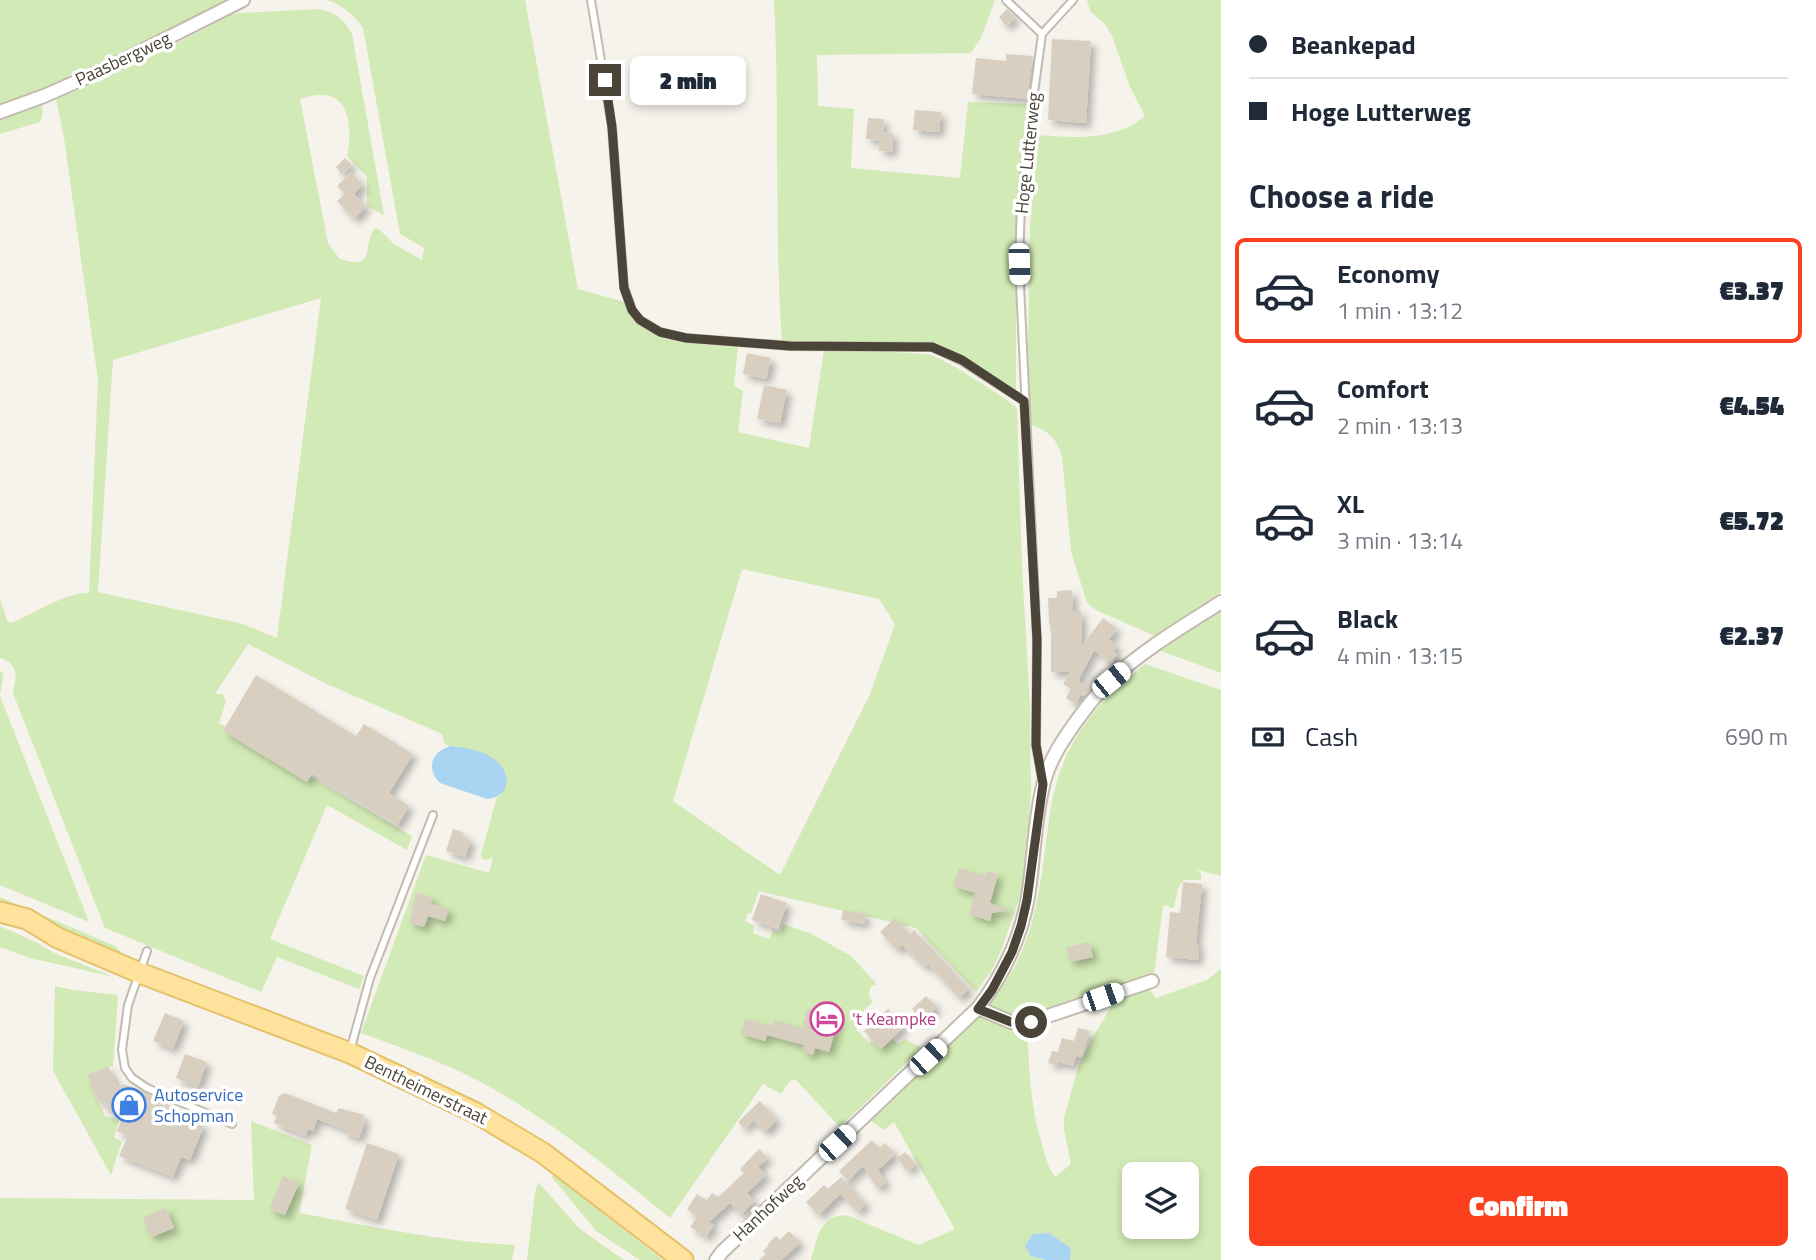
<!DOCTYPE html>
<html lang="en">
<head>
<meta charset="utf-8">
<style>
	:root { --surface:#fff; --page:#f2f2f3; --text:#1f2937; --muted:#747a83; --line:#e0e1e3; --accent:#fc3f1d }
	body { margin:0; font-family:"Titillium Web",sans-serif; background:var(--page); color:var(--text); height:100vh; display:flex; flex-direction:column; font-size:26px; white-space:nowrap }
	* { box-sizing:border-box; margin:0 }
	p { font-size:23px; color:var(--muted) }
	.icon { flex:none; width:38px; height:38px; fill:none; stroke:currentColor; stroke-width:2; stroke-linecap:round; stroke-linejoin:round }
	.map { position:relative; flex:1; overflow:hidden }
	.side { display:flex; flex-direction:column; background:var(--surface); width:595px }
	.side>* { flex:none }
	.hud { display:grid; align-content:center; height:154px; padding:0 28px; background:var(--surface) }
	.controls { position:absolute; left:1122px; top:1162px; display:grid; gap:14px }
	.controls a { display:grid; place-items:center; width:77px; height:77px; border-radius:10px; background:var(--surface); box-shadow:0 4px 10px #0003; font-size:35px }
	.end { position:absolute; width:32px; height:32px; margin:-16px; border:9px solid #4b4439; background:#fff; box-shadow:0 0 0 4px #fff }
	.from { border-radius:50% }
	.bubble { position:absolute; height:49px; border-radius:10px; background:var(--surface); box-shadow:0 4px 10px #0003; font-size:23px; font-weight:800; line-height:49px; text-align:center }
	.car { position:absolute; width:21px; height:42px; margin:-21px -10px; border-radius:9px; box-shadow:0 0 5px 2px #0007; background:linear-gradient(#fff 24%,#345 0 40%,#fff 0 76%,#345 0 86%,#fff 0) }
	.hud b { display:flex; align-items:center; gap:24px; height:66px; font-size:26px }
	.hud b+b { border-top:2px solid var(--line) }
	.hud i { width:18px; height:18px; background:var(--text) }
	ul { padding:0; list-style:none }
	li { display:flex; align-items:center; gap:21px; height:105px; margin:0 14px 10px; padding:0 14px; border:4px solid transparent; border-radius:10px }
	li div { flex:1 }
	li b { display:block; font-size:26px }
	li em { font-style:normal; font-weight:800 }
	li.active { border-color:var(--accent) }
	li>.icon { width:63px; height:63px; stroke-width:1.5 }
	h2 { padding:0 28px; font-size:32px; line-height:84px }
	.pay { display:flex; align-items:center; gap:18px; height:77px; padding:0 28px; font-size:26px }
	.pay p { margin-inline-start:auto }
	.cta { display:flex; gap:14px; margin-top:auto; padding:14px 28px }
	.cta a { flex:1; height:80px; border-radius:10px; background:var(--accent); color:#fff; font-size:28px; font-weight:800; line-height:80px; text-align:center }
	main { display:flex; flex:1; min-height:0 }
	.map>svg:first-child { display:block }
</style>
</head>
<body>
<main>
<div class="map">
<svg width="1221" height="1260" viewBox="0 0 1221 1260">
	<defs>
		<filter id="shadow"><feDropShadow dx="5" dy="5" stdDeviation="3.5" flood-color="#0004"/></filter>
	</defs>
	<rect width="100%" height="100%" fill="#f6f3ec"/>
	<g fill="#d2eab5" fill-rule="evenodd">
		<polygon points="0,0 229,0 190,23 113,62 0,108"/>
		<path d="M327 0H525L578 289 625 302C639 347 699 344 738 347L734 386 743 391 738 432 809 448 824 349 913 353 932 355 957 368 1003 397 1017 408 1022 566 1030 706 1031 794 1025 867 1021 894 1001 951 992 970 976 992 916 928 759 891 751 913H748L745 921 754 925 753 933 769 939 773 930 780 932 783 924 812 934 851 956 875 982 876 986 872 985C868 993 868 995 873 1002L860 1014 859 1025 856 1029 869 1043 872 1041 881 1049 893 1039 898 1044 905 1039 922 1048 840 1127 795 1079 790 1081 781 1094 763 1084 670 1218C606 1166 540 1111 465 1074 432 1058 396 1046 361 1033L426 855 489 873 493 857C489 859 487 861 482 859L481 854 497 797 501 795 452 746H449L444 743 442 734 327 684 248 644 215 694H223L226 701 219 723 412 836 407 850 327 805 270 939 364 976 359 989 277 957 261 992 105 928 13 693C16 677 20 664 0 658V599L7 620 10 623 16 621C36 612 67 592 89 593L98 380 64 138 56 99C117 76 174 45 231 15L240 13 320 9C336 13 345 20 352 34L384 215 367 206V177L347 156C352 136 352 96 323 95 315 94 308 97 300 99L328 243 340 259C379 271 361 244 375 228L380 230 395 245 422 260 424 248 400 234 363 28C353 14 344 6 327 0ZM321 298 277 638 243 624 98 592 113 360ZM742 569 879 599 895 624 870 694 780 875 673 801Z"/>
		<path d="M774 0H995L981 38 971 53 817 55 818 106 854 109 851 168 960 178 968 102 1029 104 1019 213 1016 275V392C985 371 954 348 915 342H782C774 228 780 114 774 0Z"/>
		<path d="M1087 0H1221V592L1155 636 1098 611 1090 606 1086 600 1071 551 1062 456C1056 438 1049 431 1031 425L1028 345 1030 226 1038 135C1074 138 1116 141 1145 116L1130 87 1112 36 1105 24 1090 11Z"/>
		<polygon points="41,105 43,112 40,122 0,134 0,119"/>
		<polygon points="1221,610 1221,673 1161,651"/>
		<path d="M1145 664 1221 690V876L1197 870 1201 873V880H1184L1178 888 1174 908H1170L1168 905 1163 906 1154 974 1140 980 1075 1002 1024 1017H1013L989 1007C994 996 1002 986 1009 976 1019 960 1027 941 1032 922 1043 882 1045 842 1052 801 1064 741 1097 701 1145 664Z"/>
		<path d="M0 671 3 674C3 681 1 688 0 696L89 922 0 885Z"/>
		<polygon points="0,897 115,946 122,953 123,957 0,908"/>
		<polygon points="0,926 40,944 54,953 114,977 30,958 0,947"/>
		<path d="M1221 969V1260H1070L1071 1248 1049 1233 1033 1234 1031 1256 1046 1260H811C817 1239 819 1216 846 1215L919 1245 955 1229 894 1122 884 1130 871 1121 979 1015 1018 1029 1027 1027C1029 1067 1030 1103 1041 1141 1045 1154 1047 1166 1055 1177L1071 1164 1064 1129V1118L1079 1064 1094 1035 1116 999 1148 987 1156 998 1207 980ZM1134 1174H1186V1227H1134Z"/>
		<polygon points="55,986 73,990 118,995 113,1066 105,1067 87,1076 105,1116 119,1120 114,1138 122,1141 111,1175 53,1071"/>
		<path d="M251 1121 312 1145 299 1213C370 1226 442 1242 515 1245L512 1260H0V1198L254 1200Z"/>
		<polygon points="551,1176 555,1176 663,1260 640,1260 596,1231"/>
		<polygon points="538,1182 580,1229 624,1260 527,1260 535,1193"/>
	</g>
	<g fill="#a9d4f2">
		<path d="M451 746C465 748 483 750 494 759 512 772 512 797 487 799L440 783C425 768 432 751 451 746Z"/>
		<polygon points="1049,1233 1071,1248 1070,1260 1046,1260 1031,1256 1025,1246 1033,1234"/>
	</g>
	<g fill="#d8cfc1" filter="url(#shadow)">
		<polygon points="1007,9 1016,17 1006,26 999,17"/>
		<polygon points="1052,39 1091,41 1086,123 1048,120"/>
		<polygon points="1006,54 1033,56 1027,99 972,94 976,58 1006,61"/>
		<polygon points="915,110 941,112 939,132 913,130"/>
		<polygon points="868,118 884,119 883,132 893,133 892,152 879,151 880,141 866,139"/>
		<polygon points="345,158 352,165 342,175 336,167"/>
		<polygon points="351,172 363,185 354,194 366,207 354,219 337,201 345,194 337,186"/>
		<polygon points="747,353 771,358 766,379 743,374"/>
		<polygon points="764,385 787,390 780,423 757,419"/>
		<polygon points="1072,590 1073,611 1081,611 1082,645 1103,618 1117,629 1109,639 1117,646 1113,651 1117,654 1111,663 1094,650 1078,681 1090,689 1084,696 1081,694 1076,704 1066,698 1071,689 1063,684 1070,672 1051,672 1051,634 1050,623 1049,624 1048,598 1057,598 1057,591"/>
		<polygon points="256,675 356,736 364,724 413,754 389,793 409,806 397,826 312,774 307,782 223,731"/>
		<polygon points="453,829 464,833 463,837 471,840 465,857 446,851"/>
		<polygon points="959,868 985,876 987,871 998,874 990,903 1010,910 992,913 990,921 969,914 975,893 953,886"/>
		<polygon points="1183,882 1202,884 1196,945 1199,946 1198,960 1166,957 1170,912 1180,913"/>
		<polygon points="416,893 433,898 431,904 449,909 445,921 428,916 424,927 409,923 413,911 411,911"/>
		<polygon points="761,894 787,903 778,929 752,920"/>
		<polygon points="843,910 866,914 864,924 841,920"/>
		<polygon points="895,918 910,935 914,930 964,983 969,989 959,998 928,964 924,967 902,945 897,950 880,932"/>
		<polygon points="1089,942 1093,957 1070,962 1066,947"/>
		<polygon points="926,996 937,1007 922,1021 912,1009"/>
		<polygon points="807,1009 839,1017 829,1052 815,1048 813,1055 803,1052 804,1045 767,1035 765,1041 741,1034 745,1019 772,1026 774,1020 802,1028"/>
		<polygon points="888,1009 904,1027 880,1049 864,1031"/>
		<polygon points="165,1013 184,1021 173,1049 153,1041"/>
		<polygon points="1078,1028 1090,1031 1082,1057 1076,1056 1073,1066 1059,1062 1057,1065 1048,1063 1052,1051 1058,1052 1062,1038 1074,1041"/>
		<polygon points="185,1054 207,1062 198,1087 176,1078"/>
		<polygon points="108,1066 118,1088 124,1084 142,1091 170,1104 167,1111 204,1125 190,1160 181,1157 173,1177 119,1156 128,1136 117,1131 122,1118 109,1113 104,1101 99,1103 87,1075"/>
		<polygon points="285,1093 336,1113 339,1108 364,1115 362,1120 365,1121 359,1138 343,1133 345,1129 317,1119 313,1131 308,1129 305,1136 274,1123 277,1116 272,1114 279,1096"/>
		<polygon points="760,1101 777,1120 765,1132 753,1120 744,1129 738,1122"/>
		<polygon points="872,1140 879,1148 885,1143 895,1154 878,1170 886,1183 877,1188 863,1166 848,1181 839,1171"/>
		<polygon points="367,1143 399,1154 377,1220 345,1209"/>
		<polygon points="759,1149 768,1158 758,1167 766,1175 747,1193 755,1201 741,1215 730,1203 709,1222 714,1225 706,1237 690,1227 697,1217 687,1209 697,1194 707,1200 712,1193 718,1197 744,1173 740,1169"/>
		<polygon points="905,1152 916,1164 908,1171 897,1158"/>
		<polygon points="283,1176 299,1183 285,1215 269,1209"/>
		<polygon points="841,1177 866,1204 858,1212 840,1194 819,1215 806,1202 824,1185 828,1189"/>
		<polygon points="166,1208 174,1228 151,1237 143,1217"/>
		<polygon points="789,1231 800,1243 781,1260 759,1260 766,1254 763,1251 769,1245 768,1244 776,1236 780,1240"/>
	</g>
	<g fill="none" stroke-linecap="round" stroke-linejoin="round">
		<defs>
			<g id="lane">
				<polyline points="591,0 612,127 624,287 632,310 640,320 660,332 686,338 790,346 932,347 962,361 1024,401"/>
				<polyline points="1006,0 1042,34"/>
				<polyline points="1042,779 1036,745 1037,641 1019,264 1021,204 1028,137 1042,34 1073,0"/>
				<polyline points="147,951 128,1005 122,1050 125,1068 132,1078 147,1088 232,1124"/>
				<polyline points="350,1051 370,978 433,815"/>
			</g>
			<g id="street">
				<polyline points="0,112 44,96 110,67 243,0"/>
				<polyline points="978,1008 1011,1022 1030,1022 1152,981"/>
				<path d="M716 1260 722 1252 978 1008C1003 975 1021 938 1028 897 1034 860 1034 822 1043 786 1047 767 1057 749 1068 733 1081 714 1095 695 1112 679 1144 649 1184 626 1221 602"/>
			</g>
			<polyline id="primary" points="0,912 27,919 58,938 140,973 350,1053 476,1113 543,1153 683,1260"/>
		</defs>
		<use href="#lane" stroke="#c2bbae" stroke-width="10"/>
		<use href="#street" stroke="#c2bbae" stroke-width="16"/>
		<use href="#primary" stroke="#e6c16a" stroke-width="23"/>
		<use href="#lane" stroke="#fff" stroke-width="6"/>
		<use href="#street" stroke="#fff" stroke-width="12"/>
		<use href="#primary" stroke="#ffe39c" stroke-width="19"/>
	</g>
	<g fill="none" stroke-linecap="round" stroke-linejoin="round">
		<polyline stroke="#4b4439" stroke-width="9" points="605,80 612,127 624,288 632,310 640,320 660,332 686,338 790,346 932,347 962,360 1024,401 1037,640 1036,745 1043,784 1027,900 1021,926 1012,952 992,990 978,1009 1011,1022 1031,1022"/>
	</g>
	<defs>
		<symbol id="hotel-ring" viewBox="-11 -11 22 22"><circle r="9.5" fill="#fff" stroke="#d1479c" stroke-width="1.5"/><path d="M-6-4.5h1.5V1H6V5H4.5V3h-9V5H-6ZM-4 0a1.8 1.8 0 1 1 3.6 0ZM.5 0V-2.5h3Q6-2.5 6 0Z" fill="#d1479c"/></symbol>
		<symbol id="shop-ring" viewBox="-11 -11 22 22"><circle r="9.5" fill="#fff" stroke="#3f7fe0" stroke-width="1.5"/><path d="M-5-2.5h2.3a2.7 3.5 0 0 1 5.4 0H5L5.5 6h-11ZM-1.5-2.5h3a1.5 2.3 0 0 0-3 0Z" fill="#3f7fe0"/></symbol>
	</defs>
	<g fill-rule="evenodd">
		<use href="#hotel-ring" x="808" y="1000" width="38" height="38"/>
		<use href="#shop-ring" x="110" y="1086" width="38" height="38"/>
	</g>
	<g text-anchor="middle" stroke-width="7" stroke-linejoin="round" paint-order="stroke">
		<g font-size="18" fill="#4b4439" stroke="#fff">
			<text transform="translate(123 59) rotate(-25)" y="6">Paasbergweg</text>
			<text transform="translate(1028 153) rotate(-84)" y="6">Hoge Lutterweg</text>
			<text transform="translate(426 1090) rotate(26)" y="6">Bentheimerstraat</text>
			<text transform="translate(768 1208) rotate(-43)" y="6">Hanhofweg</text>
		</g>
		<g font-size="18" fill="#b23c85" stroke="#fff" text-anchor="start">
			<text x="852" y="1025">'t Keampke</text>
		</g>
		<g font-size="18" fill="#366cbe" stroke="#fff" text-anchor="start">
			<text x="154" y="1101">Autoservice<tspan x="154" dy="21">Schopman</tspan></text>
		</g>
	</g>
</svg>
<div class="controls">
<a><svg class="icon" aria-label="layers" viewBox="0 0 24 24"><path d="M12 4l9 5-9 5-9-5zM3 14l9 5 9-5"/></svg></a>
</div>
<i class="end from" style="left:1031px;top:1022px"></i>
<i class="end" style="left:605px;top:80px"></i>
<div class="bubble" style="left:630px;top:56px;width:116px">2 min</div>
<i class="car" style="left:1019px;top:264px;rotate:178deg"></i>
<i class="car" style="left:1111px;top:680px;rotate:51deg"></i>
<i class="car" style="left:1103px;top:997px;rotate:71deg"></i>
<i class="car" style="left:928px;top:1057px;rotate:47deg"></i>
<i class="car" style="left:837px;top:1143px;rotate:47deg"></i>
</div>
<section class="side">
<div class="hud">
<b><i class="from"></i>Beankepad</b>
<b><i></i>Hoge Lutterweg</b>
</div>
<h2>Choose a ride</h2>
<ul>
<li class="active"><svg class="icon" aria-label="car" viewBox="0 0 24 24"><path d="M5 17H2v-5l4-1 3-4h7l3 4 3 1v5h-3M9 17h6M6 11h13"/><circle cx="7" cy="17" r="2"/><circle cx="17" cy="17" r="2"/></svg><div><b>Economy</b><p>1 min · 13:12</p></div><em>€3.37</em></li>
<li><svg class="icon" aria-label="car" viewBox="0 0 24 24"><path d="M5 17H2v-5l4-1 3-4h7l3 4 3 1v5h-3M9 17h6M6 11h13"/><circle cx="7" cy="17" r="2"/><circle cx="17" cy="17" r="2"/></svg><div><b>Comfort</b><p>2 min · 13:13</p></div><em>€4.54</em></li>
<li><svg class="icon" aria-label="car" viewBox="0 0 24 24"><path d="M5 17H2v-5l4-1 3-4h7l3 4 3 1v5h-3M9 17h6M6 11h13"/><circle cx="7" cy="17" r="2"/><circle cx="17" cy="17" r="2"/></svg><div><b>XL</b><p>3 min · 13:14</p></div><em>€5.72</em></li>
<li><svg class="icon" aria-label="car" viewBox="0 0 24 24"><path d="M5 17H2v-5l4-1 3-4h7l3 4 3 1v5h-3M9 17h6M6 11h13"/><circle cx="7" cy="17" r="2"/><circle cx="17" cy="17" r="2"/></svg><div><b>Black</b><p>4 min · 13:15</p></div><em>€2.37</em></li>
</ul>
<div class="pay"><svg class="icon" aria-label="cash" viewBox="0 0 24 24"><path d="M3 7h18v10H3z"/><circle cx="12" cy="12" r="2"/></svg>Cash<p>690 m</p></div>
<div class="cta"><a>Confirm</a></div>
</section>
</main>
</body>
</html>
